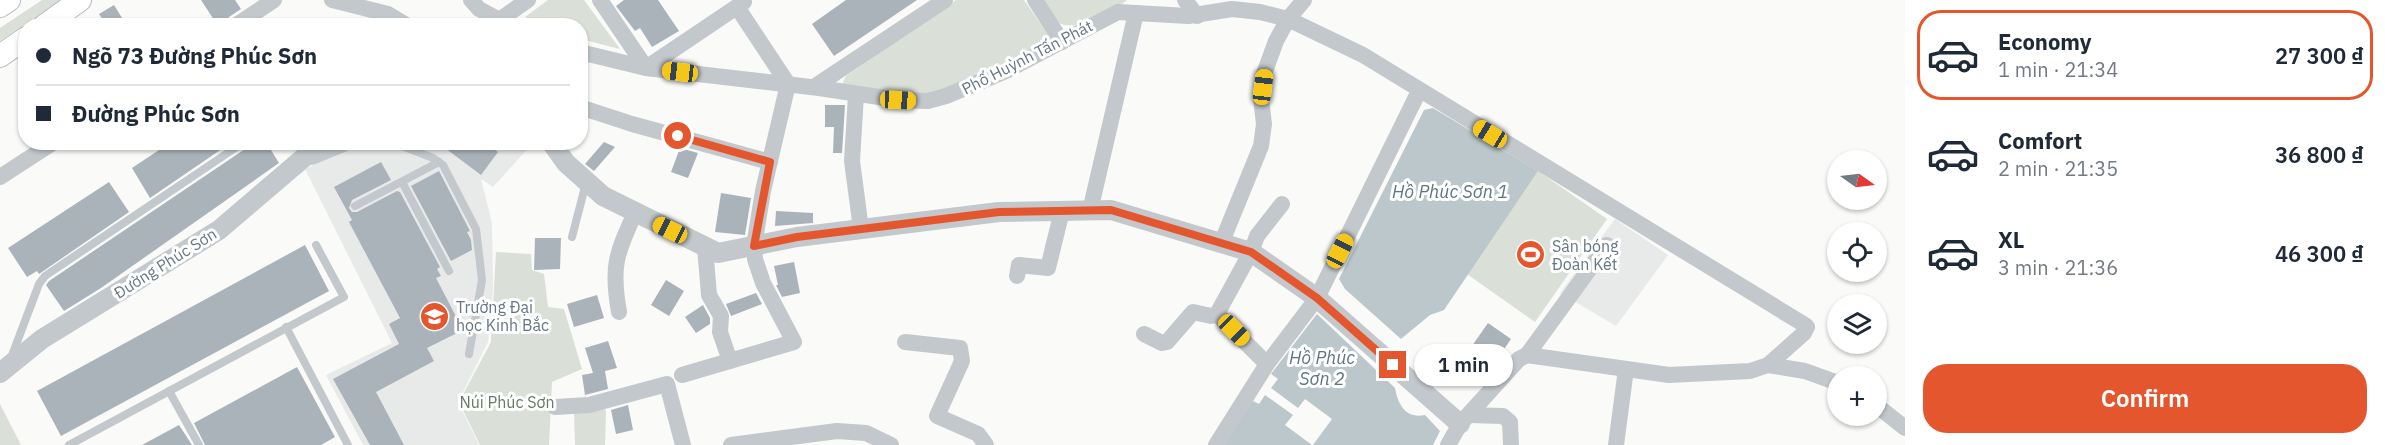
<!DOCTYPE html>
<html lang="en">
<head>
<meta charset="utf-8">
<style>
	:root { --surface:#fff; --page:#f2f2f3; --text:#1f2937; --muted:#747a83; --line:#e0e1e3; --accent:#e4572e }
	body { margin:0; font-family:"IBM Plex Sans",sans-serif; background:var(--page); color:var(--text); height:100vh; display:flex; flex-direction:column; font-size:22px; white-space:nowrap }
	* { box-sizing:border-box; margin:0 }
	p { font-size:20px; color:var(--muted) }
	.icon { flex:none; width:33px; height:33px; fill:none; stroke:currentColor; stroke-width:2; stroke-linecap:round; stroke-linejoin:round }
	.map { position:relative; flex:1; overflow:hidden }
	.side { display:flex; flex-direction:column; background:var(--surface); width:480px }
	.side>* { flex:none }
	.top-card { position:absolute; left:18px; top:18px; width:570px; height:132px; border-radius:24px; box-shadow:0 2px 4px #0004; display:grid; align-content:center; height:132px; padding:0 18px; background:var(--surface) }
	.needle { width:39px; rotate:104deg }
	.tools { position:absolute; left:1827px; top:150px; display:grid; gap:12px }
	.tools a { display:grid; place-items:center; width:60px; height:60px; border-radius:50%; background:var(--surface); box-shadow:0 2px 4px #0004; font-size:30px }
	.end { position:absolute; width:27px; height:27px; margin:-14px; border:8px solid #e4572e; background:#fff; box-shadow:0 0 0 3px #fff }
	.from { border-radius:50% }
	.bubble { position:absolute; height:42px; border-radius:21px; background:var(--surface); box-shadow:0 2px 4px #0004; font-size:20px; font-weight:600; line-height:42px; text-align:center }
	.car { position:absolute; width:18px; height:36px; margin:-18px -9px; border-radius:8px; box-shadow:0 0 4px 2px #0007; background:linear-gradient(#f5c518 24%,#345 0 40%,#f5c518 0 76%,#345 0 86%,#f5c518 0) }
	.top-card b { display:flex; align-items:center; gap:21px; height:57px; font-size:22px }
	.top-card b+b { border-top:2px solid var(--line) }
	.top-card i { width:15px; height:15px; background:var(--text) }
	ul { padding:10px 0 0; list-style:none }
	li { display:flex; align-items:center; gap:18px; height:90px; margin:0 12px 9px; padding:0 6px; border:3px solid transparent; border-radius:24px }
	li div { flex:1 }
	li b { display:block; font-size:22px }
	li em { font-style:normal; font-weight:600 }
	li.active { border-color:var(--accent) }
	li>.icon { width:54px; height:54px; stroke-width:1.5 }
	.cta { display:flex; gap:12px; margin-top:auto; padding:12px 18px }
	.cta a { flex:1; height:69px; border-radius:24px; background:var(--accent); color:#fff; font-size:24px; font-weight:600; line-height:69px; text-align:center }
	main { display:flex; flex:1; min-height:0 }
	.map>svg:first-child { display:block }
</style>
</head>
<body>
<main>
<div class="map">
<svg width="1905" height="445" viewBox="0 0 1905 445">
	<rect width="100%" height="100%" fill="#fafaf8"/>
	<g fill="#e8e9e9">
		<polygon points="358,143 533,143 493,187 481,179 492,223 493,290 488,342 458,402 479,445 363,445 326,375 392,343 305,169"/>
		<polygon points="1615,219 1668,255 1616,326 1560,293"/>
	</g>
	<g fill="#dadfd7">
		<polygon points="42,0 62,0 0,41 0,28"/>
		<polygon points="548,0 584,0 620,49 581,39 580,26 544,25 525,17"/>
		<polygon points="956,0 1024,0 1049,36 1045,46 937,93 924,95 845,88 843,82 846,76"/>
		<path d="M1044 0H1127C1113 12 1077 32 1059 23Z"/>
		<polygon points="1538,171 1607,219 1535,322 1467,274"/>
		<polygon points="496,252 531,254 532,270 544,274 548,307 564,309 582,369 552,382 549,445 480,445 459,402 491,342"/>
		<polygon points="0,404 21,445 0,445"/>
		<polygon points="604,408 606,411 605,445 575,445 574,412"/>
	</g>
	<g fill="#bbc7cb">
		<polygon points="1433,108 1538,171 1444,310 1430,315 1401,339 1345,289 1339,279 1424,110"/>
		<path d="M1317 314 1395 388C1398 405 1406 419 1425 415L1440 431 1433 445H1313L1332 419 1305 399 1298 408 1271 388 1278 379 1271 374Z"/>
		<polygon points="1265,395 1293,415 1285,425 1312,445 1223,445 1251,400 1259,404"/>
	</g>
	<g fill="#aab3b9">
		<polygon points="201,0 235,0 241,9 229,17 225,23 218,26"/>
		<polygon points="624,0 658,0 679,31 652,47 640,28 635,31 616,6"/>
		<polygon points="846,0 917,0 834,56 812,24"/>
		<polygon points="114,5 127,26 107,26 99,14"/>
		<polygon points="825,105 845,105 842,153 833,153 834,127 825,127"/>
		<polygon points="171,142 232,142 150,198 132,168"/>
		<polygon points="250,142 266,142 279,163 101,288 64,311 46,285 49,281 248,147"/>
		<polygon points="437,142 484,142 498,152 481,175"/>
		<polygon points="604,142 615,147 594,171 585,164"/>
		<polygon points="680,148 698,153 688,178 671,172"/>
		<polygon points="381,162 391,180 352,200 349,208 352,212 357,212 397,191 400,192 440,267 437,269 441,276 436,278 463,330 427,348 434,361 376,392 404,445 370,445 333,379 399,344 389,324 400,318 349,222 352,220 334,187"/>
		<polygon points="439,171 470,231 467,232 471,240 472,250 451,261 411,186"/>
		<polygon points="109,182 129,212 39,274 37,271 27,277 8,248"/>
		<polygon points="721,193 751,198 745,235 715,232"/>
		<polygon points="776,211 813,213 813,223 775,226"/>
		<polygon points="535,238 561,238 560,269 534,270"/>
		<polygon points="305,245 329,291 61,436 37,391"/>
		<polygon points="794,262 800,293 782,297 776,285 778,285 774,266"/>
		<polygon points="666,280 684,291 669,316 651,305"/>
		<polygon points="756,293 762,304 731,316 726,304"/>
		<polygon points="597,295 604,318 574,327 567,304"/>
		<polygon points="703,305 710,318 710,324 696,333 685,317"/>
		<polygon points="1488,323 1511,339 1482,382 1458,366"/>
		<polygon points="608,341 617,368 605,371 608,389 585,395 582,375 593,373 585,348"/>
		<polygon points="297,367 335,437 321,445 205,445 194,423"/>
		<polygon points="628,405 633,430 616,434 611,410"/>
		<polygon points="179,425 192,445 142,445"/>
	</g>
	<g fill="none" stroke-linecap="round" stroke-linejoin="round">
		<defs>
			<g id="secondary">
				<polyline points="0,6 9,0"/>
				<polyline points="44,26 80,0"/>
				<polyline points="0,56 26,38"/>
			</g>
		</defs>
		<use href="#secondary" stroke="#b3babf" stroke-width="24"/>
		<g stroke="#c3c8cc" stroke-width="8">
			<polyline points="397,142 402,146 433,158 443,165 476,229 482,280 469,354"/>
			<polyline points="402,182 449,271"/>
			<polyline points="355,206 439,162"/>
			<polyline points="572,237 586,183"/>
			<polyline points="286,327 348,445"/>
			<polyline points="11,358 39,284 45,276 244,142"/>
			<polyline points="169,391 199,445"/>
			<polyline points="69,445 344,297 316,245"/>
		</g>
		<g stroke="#c3c8cc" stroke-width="16">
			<polyline points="332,0 388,14 408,26"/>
			<polyline points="471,0 479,9 511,26"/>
			<polyline points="600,0 646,68 744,2"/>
			<polyline points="1035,0 1062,42"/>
			<polyline points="1185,0 1197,16"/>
			<polyline points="492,25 528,0"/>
			<polyline points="235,26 274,0"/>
			<polyline points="580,52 646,68 819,88 899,100 928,101 946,96 1008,70 1118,12 1188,16 1232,9 1260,12 1288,19 1363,55 1805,325 1807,327 1804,333 1768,365"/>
			<polyline points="814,87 945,0"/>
			<polyline points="856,95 852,161 861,229"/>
			<polyline points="580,107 632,124 770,162"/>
			<polyline points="0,177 54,142"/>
			<polyline points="1090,211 1136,13"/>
			<polyline points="1221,244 1261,146 1264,124 1261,99 1264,74 1276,41 1288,19 1304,0"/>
			<polyline points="705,247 709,295 721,316 720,332 730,361"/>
			<polyline points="1017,276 1019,265 1048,268 1062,211"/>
			<path d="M619 312C611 267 616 254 635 213"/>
			<polyline points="1217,314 1267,364"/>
			<polyline points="1144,334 1162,343 1167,342 1193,312 1211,316 1217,314 1251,252 1257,236 1282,204"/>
			<polyline points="905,342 960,348 962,361 937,416 978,434 986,445"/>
			<polyline points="1527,355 1607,245"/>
			<polyline points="682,375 794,342 763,283 755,259 754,246 763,191 788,84 737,7"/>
			<polyline points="1876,405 1905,428"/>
			<polyline points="555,407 589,405 667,384 683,445"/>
			<polyline points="1469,415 1503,416 1510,422 1511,445"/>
			<polyline points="731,445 837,431 866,433 891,445"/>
			<polyline points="1216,445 1267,364 1317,298 1419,91"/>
			<polyline points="1448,445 1460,424 1519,359 1527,355 1669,375 1750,371 1768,365 1805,371 1838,383"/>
			<polyline points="1616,445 1626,369"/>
		</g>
		<g stroke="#c3c8cc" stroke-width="20">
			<polyline points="551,142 566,163 603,196 718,253 797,237 999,212 1111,210 1251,252 1317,298 1460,424"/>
			<polyline points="311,155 343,142"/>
			<polyline points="0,373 42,339 219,230 322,142"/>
		</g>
		<use href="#secondary" stroke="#fff" stroke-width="22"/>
	</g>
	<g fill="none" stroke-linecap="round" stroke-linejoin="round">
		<polyline stroke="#e4572e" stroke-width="8" points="678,136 770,162 754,246 797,237 999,212 1111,210 1251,252 1317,298 1393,365"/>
	</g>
	<defs>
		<symbol id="stadium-disc" viewBox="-11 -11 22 22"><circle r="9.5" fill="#e4572e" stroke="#fff"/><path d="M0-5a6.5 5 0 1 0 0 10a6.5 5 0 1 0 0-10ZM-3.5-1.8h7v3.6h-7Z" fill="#fff"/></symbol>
		<symbol id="university-disc" viewBox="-11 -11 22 22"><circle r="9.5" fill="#e4572e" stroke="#fff"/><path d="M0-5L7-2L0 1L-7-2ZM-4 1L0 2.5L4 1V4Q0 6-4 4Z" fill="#fff"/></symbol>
	</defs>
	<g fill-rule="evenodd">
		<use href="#stadium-disc" x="1514" y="238" width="33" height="33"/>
		<use href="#university-disc" x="418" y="300" width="33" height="33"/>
	</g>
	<g text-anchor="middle" stroke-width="6" stroke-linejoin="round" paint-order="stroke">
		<g font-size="16" fill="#657683" stroke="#fff">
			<text transform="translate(1027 57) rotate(-27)" y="6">Phố Huỳnh Tấn Phát</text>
			<text transform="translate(165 263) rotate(-32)" y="6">Đường Phúc Sơn</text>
		</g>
		<g font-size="16" fill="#657683" stroke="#fff" text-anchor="start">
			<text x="1552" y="252">Sân bóng<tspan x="1552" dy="18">Đoàn Kết</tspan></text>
			<text x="456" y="313">Trường Đại<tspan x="456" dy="18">học Kinh Bắc</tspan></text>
		</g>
		<g font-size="16" fill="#687a64" stroke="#fff">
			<text x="507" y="408">Núi Phúc Sơn</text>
		</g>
		<g font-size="18" font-style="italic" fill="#60757c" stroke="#fff">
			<text x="1450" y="198">Hồ Phúc Sơn 1</text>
			<text x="1322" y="364">Hồ Phúc<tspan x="1322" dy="21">Sơn 2</tspan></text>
		</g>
	</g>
</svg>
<div class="tools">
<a><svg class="needle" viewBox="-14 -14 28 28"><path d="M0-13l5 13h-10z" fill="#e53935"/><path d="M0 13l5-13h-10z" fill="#747a83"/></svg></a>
<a><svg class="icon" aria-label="locate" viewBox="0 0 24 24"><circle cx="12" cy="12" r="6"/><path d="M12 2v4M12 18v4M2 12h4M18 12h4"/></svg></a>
<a><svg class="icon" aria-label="layers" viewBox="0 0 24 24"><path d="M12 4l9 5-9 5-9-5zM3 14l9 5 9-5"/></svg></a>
<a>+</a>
</div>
<i class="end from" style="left:678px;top:136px"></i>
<i class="end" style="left:1393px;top:365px"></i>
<div class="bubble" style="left:1414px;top:344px;width:99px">1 min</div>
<i class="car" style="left:680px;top:72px;rotate:277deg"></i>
<i class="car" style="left:1263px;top:87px;rotate:7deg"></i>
<i class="car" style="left:898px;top:100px;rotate:93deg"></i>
<i class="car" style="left:1490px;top:134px;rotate:301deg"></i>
<i class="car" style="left:670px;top:230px;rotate:296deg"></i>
<i class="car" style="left:1340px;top:251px;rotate:27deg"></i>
<i class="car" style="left:1234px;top:330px;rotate:135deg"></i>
<div class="top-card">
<b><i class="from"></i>Ngõ 73 Đường Phúc Sơn</b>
<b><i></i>Đường Phúc Sơn</b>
</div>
</div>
<section class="side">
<ul>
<li class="active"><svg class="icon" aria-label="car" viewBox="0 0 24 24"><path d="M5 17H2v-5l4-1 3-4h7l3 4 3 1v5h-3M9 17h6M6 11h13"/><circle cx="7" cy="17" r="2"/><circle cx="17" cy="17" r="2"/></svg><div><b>Economy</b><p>1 min · 21:34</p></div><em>27 300 ₫</em></li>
<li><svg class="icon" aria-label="car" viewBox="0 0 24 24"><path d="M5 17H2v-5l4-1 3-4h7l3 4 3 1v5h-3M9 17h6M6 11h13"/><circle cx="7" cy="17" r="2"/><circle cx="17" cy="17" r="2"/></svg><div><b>Comfort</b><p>2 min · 21:35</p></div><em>36 800 ₫</em></li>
<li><svg class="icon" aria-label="car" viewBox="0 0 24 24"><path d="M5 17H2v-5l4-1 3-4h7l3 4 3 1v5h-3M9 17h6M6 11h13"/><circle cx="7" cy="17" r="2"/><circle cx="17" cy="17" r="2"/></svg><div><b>XL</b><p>3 min · 21:36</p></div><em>46 300 ₫</em></li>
</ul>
<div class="cta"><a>Confirm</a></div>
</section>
</main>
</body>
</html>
